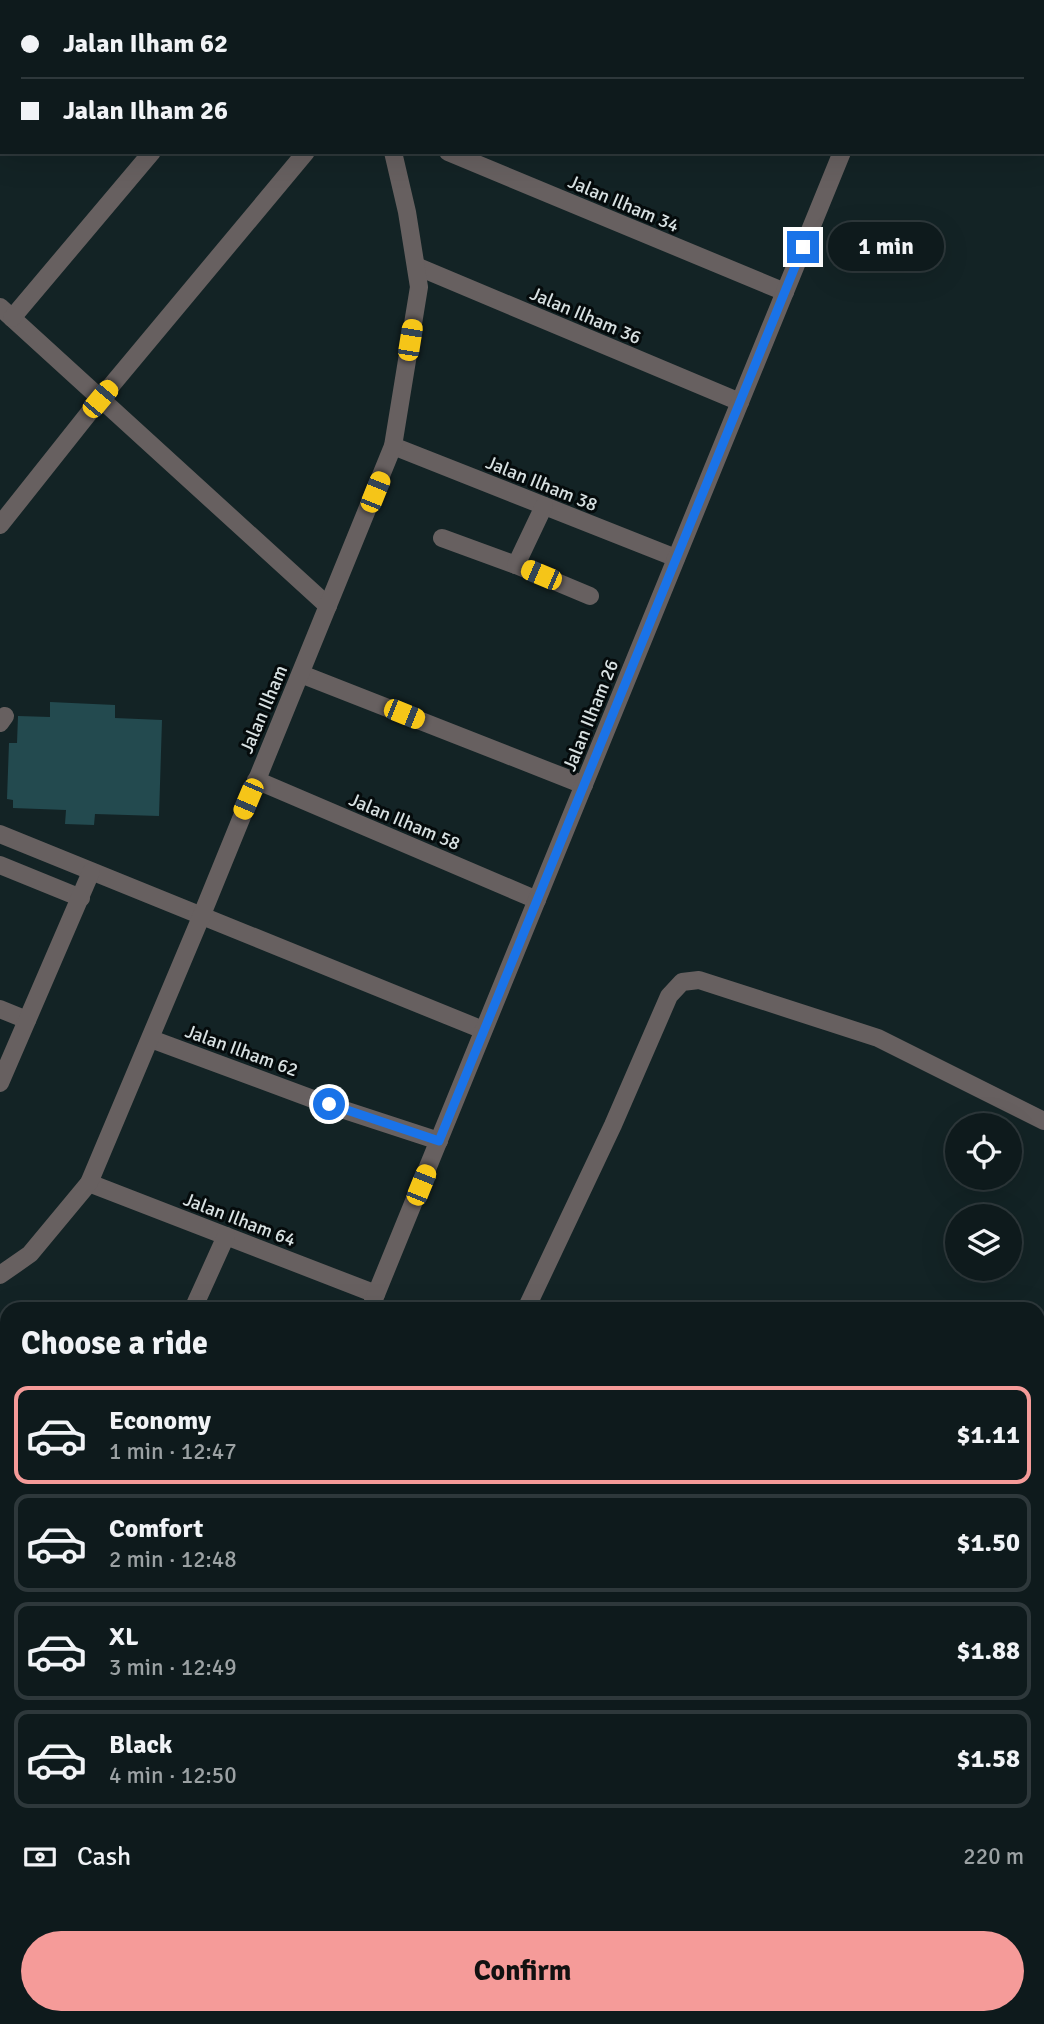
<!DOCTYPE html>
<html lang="en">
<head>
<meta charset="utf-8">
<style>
	:root { --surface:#0e1a1c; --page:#1c2729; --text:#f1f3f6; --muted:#9ba1a3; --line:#2e383b; --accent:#f59b99 }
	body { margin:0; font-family:Signika,sans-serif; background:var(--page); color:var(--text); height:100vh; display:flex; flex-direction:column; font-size:26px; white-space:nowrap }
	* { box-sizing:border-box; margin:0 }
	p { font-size:23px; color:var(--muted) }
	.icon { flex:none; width:38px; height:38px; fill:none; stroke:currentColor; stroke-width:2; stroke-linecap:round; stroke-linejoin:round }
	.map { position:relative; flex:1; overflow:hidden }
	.details { position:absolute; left:0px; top:1302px; width:1045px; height:723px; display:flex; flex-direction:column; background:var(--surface); border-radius:21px 21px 0 0; box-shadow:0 7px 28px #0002,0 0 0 2px var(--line) }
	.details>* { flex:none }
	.top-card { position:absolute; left:0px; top:0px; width:1045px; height:154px; box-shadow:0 7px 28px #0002,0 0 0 2px var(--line); display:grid; align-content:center; height:154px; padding:0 21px; background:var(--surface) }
	.buttons { position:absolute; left:945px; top:1113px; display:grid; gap:14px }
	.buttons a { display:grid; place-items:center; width:77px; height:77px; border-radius:50%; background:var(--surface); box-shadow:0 7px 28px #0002,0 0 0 2px var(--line); font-size:35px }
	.end { position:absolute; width:32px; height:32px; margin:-16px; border:9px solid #1a73e8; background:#fff; box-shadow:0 0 0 4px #fff }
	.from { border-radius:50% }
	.bubble { position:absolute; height:49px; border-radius:24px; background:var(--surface); box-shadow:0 7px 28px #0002,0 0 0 2px var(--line); font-size:23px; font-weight:700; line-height:49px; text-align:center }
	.car { position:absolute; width:21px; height:42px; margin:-21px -10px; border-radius:9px; box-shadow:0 0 5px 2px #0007; background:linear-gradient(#f5c518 24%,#345 0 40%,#f5c518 0 76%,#345 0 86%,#f5c518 0) }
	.top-card b { display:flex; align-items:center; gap:24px; height:66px; font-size:26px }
	.top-card b+b { border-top:2px solid var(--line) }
	.top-card i { width:18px; height:18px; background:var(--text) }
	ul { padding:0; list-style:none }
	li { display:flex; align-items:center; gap:21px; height:98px; margin:0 14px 10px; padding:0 7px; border:4px solid var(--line); border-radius:14px }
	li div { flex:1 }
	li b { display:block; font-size:26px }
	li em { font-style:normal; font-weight:700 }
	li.selected { border-color:var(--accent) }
	li>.icon { width:63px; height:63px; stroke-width:1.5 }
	h2 { padding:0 21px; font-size:32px; line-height:84px }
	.pay { display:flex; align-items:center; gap:18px; height:77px; padding:0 21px; font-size:26px }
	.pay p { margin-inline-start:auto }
	.primary-button { display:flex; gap:14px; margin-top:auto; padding:14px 21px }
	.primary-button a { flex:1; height:80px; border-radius:42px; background:var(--accent); color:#111; font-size:28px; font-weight:700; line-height:80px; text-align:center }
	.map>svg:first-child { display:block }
</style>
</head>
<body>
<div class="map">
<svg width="1044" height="2024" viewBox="0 0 1044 2024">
	<rect width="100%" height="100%" fill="#132325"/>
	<polygon fill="#234a4f" points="50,702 115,705 115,718 162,720 159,816 95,814 94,825 65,824 66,810 13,808 13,800 7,799 9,743 17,743 18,716 50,717"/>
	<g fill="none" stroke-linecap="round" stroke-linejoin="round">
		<g stroke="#647173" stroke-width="4.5" stroke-dasharray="5 3.5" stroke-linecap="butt">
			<polyline points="0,1576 7,1580"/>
			<polyline points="0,1835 7,1839"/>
		</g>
		<g stroke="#676060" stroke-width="18">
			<polyline points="294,0 297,2"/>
			<polyline points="448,0 452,2"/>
			<polyline points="770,0 774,2"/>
			<polyline points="102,2 104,0"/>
			<polyline points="279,2 281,0"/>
			<polyline points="370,2 372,0"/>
			<polyline points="903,2 904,0"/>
			<polyline points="0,123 2,121"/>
			<polyline points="448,152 785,292"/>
			<polyline points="416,266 740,402"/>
			<polyline points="0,307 328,606"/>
			<polyline points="12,318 152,152"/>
			<polyline points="393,446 676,558"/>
			<polyline points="0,525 100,399 306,152"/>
			<polyline points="442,538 516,565 590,596"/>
			<polyline points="516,565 544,506"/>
			<polyline points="301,674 584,785"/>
			<polyline points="0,723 5,716"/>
			<polyline points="256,780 537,900"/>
			<polyline points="0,834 483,1030"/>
			<polyline points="0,865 81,898"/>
			<polyline points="0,1009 27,1020"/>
			<polyline points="151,1039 329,1105 439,1141"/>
			<polyline points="0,1083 91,872"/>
			<polyline points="89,1183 376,1294"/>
			<polyline points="0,1275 30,1254 89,1183 201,917 393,446 419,287 407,212 393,152"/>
			<polyline points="134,1309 135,1309"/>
			<polyline points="193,1309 226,1236"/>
			<polyline points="370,1309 842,152"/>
			<polyline points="526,1309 613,1125 669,996 682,982 699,980 878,1038 1044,1121"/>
			<polyline points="0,1445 7,1449"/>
			<polyline points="1038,1655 1044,1658"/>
			<polyline points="0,1704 7,1708"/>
			<polyline points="0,1977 7,1981"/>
			<polyline points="415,2018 440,2022 455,2018"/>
			<polyline points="562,2018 570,2024"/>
			<polyline points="690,2018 698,2024"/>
			<polyline points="599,2024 604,2018"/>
			<polyline points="1041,2024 1044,2020"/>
		</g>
	</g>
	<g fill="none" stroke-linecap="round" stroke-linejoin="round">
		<polyline stroke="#1a73e8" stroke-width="9" points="329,1104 439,1141 803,247"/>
	</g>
	<g text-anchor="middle" stroke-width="6" stroke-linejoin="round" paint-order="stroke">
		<g font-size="19" fill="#d8e1e2" stroke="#050b0c">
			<text transform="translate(624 203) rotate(23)" y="7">Jalan Ilham 34</text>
			<text transform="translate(586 315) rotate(23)" y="7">Jalan Ilham 36</text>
			<text transform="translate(542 483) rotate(22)" y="7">Jalan Ilham 38</text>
			<text transform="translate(263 709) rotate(-67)" y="7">Jalan Ilham</text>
			<text transform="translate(590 715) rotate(-68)" y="7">Jalan Ilham 26</text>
			<text transform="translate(405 821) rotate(23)" y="7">Jalan Ilham 58</text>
			<text transform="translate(242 1050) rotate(20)" y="7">Jalan Ilham 62</text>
			<text transform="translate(240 1219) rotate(21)" y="7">Jalan Ilham 64</text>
		</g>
	</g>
</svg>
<div class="buttons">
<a><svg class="icon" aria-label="locate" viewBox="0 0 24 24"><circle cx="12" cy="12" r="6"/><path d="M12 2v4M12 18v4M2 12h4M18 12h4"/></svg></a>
<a><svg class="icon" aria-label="layers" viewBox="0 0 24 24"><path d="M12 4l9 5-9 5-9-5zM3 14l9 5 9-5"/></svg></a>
</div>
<i class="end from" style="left:329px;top:1104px"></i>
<i class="end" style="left:803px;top:247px"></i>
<div class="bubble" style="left:828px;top:222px;width:116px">1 min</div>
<i class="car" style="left:410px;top:340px;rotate:9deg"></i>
<i class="car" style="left:100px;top:399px;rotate:40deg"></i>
<i class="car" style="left:375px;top:492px;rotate:22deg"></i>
<i class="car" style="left:541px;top:575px;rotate:293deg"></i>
<i class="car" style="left:404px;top:714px;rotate:112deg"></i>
<i class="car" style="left:248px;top:799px;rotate:203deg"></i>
<i class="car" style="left:421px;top:1185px;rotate:22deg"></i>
<div class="top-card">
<b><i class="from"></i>Jalan Ilham 62</b>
<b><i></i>Jalan Ilham 26</b>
</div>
<section class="details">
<h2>Choose a ride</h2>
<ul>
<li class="selected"><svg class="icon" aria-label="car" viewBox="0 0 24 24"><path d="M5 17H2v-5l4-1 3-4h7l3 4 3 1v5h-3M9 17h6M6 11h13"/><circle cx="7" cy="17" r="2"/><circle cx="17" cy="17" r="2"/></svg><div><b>Economy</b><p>1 min · 12:47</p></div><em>$1.11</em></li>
<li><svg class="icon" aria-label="car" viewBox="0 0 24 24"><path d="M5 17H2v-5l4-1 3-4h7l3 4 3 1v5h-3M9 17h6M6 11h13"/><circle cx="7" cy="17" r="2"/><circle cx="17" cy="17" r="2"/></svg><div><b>Comfort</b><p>2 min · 12:48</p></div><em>$1.50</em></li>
<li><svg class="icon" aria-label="car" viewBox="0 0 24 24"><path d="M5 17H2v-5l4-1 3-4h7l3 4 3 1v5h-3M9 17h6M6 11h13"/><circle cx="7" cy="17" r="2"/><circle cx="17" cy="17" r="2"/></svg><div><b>XL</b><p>3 min · 12:49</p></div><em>$1.88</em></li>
<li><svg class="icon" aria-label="car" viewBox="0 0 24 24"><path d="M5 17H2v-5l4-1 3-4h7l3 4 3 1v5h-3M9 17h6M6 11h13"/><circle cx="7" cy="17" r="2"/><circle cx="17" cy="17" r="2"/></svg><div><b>Black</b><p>4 min · 12:50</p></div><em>$1.58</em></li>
</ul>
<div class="pay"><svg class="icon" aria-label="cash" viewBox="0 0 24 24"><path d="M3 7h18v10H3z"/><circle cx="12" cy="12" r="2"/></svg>Cash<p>220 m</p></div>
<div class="primary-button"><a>Confirm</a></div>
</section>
</div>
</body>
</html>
